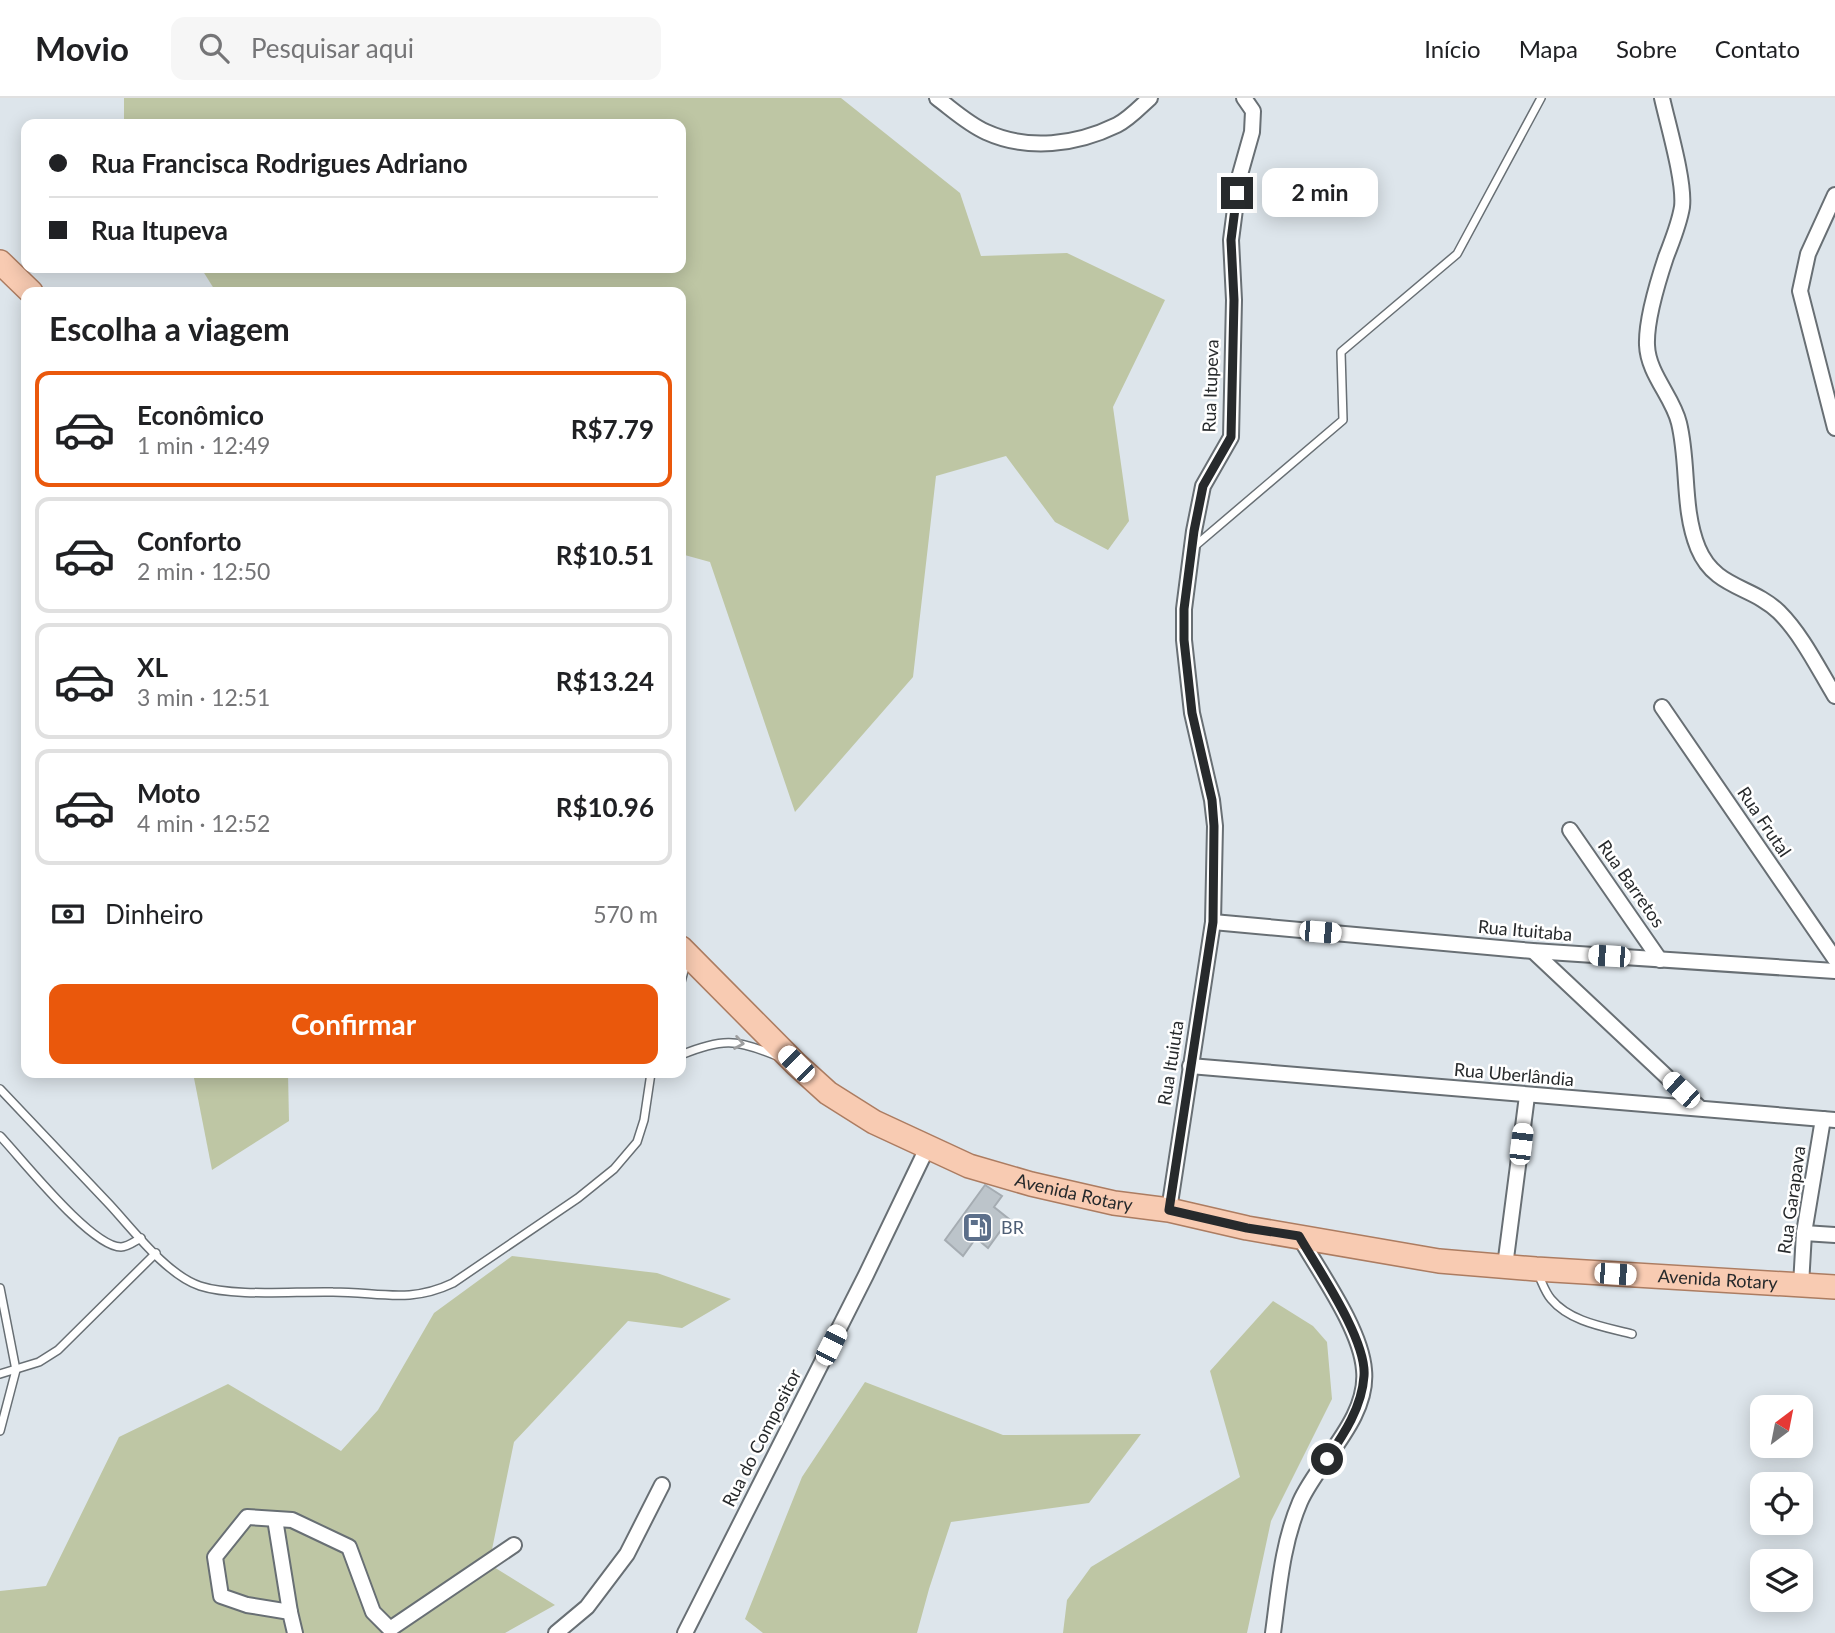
<!DOCTYPE html>
<html lang="pt">
<head>
<meta charset="utf-8">
<style>
	:root { --surface:#fff; --page:#f6f6f6; --text:#202124; --muted:#757577; --line:#e0e0e0; --accent:#ea580c }
	body { margin:0; font-family:Lato,sans-serif; background:var(--page); color:var(--text); height:100vh; display:flex; flex-direction:column; font-size:26px; white-space:nowrap }
	* { box-sizing:border-box; margin:0 }
	p { font-size:23px; color:var(--muted) }
	.icon { flex:none; width:38px; height:38px; fill:none; stroke:currentColor; stroke-width:2; stroke-linecap:round; stroke-linejoin:round }
	.map { position:relative; flex:1; overflow:hidden }
	.details { position:absolute; left:21px; top:189px; width:665px; height:791px; display:flex; flex-direction:column; background:var(--surface); border-radius:14px; box-shadow:0 4px 18px #0003 }
	.details>* { flex:none }
	.hud { position:absolute; left:21px; top:21px; width:665px; height:154px; border-radius:14px; box-shadow:0 4px 18px #0003; display:grid; align-content:center; height:154px; padding:0 28px; background:var(--surface) }
	.needle { width:46px; rotate:32deg }
	.controls { position:absolute; left:1750px; top:1297px; display:grid; gap:14px }
	.controls a { display:grid; place-items:center; width:63px; height:63px; border-radius:14px; background:var(--surface); box-shadow:0 4px 18px #0003; font-size:35px }
	.end { position:absolute; width:32px; height:32px; margin:-16px; border:9px solid #272a2c; background:#fff; box-shadow:0 0 0 4px #fff }
	.from { border-radius:50% }
	.bubble { position:absolute; height:49px; border-radius:14px; background:var(--surface); box-shadow:0 4px 18px #0003; font-size:23px; font-weight:700; line-height:49px; text-align:center }
	.car { position:absolute; width:21px; height:42px; margin:-21px -10px; border-radius:9px; box-shadow:0 0 5px 2px #0007; background:linear-gradient(#fff 24%,#345 0 40%,#fff 0 76%,#345 0 86%,#fff 0) }
	.hud b { display:flex; align-items:center; gap:24px; height:66px; font-size:26px }
	.hud b+b { border-top:2px solid var(--line) }
	.hud i { width:18px; height:18px; background:var(--text) }
	ul { padding:0; list-style:none }
	li { display:flex; align-items:center; gap:21px; height:116px; margin:0 14px 10px; padding:0 14px; border:4px solid var(--line); border-radius:14px }
	li div { flex:1 }
	li b { display:block; font-size:26px }
	li em { font-style:normal; font-weight:700 }
	li.on { border-color:var(--accent) }
	li>.icon { width:63px; height:63px; stroke-width:1.5 }
	h2 { padding:0 28px; font-size:32px; line-height:84px }
	.pay { display:flex; align-items:center; gap:18px; height:77px; padding:0 28px; font-size:26px }
	.pay p { margin-inline-start:auto }
	.cta { display:flex; gap:14px; margin-top:auto; padding:14px 28px }
	.cta a { flex:1; height:80px; border-radius:14px; background:var(--accent); color:#fff; font-size:28px; font-weight:700; line-height:80px; text-align:center }
	header { display:flex; align-items:center; gap:42px; box-sizing:border-box; height:98px; padding:0 35px; background:var(--surface); border-bottom:2px solid var(--line) }
	header strong { font-size:33px }
	nav { display:flex; gap:38px; margin-inline-start:auto; font-size:24px }
	.search { width:490px; height:63px; background:var(--page); display:flex; align-items:center; gap:18px; box-sizing:border-box; padding:0 24px; border-radius:14px; color:var(--muted); font-size:26px }
	.map>svg:first-child { display:block }
</style>
</head>
<body>
<header>
<strong>Movio</strong>
<div class="search"><svg class="icon" aria-label="search" viewBox="0 0 24 24"><circle cx="10" cy="10" r="6"/><path d="M15 15l6 6"/></svg>Pesquisar aqui</div>
<nav><a>Início</a><a>Mapa</a><a>Sobre</a><a>Contato</a></nav>
</header>
<div class="map">
<svg width="1835" height="1535" viewBox="0 0 1835 1535">
	<rect width="100%" height="100%" fill="#dde5eb"/>
	<g fill="#bec6a4">
		<polygon points="124,0 841,0 960,95 981,158 1067,155 1165,202 1113,309 1129,423 1108,452 1055,424 1006,358 936,378 913,579 795,714 710,464 681,456 681,194 216,194 201,170 681,170 681,26 124,26"/>
		<polygon points="193,975 288,975 289,1023 212,1072"/>
		<polygon points="512,1158 657,1175 731,1201 682,1230 628,1223 514,1344 489,1466 555,1507 505,1535 0,1535 0,1493 46,1488 119,1339 228,1286 341,1353 378,1312 434,1215"/>
		<polygon points="1273,1203 1313,1228 1327,1244 1332,1301 1271,1423 1247,1535 1063,1535 1067,1502 1091,1469 1240,1379 1210,1273"/>
		<polygon points="865,1284 1003,1337 1141,1336 1089,1405 951,1424 929,1491 917,1535 763,1535 745,1521 802,1379"/>
	</g>
	<polygon fill="#bcc4ca" stroke="#a5acb2" stroke-width="2" points="985,1087 1002,1098 994,1109 1009,1121 988,1150 976,1140 963,1158 945,1142"/>
	<g fill="none" stroke-linecap="round" stroke-linejoin="round">
		<defs>
			<g id="lane">
				<polyline points="1195,448 1343,322 1341,254 1457,156 1541,0"/>
				<polyline points="681,884 687,861"/>
				<path d="M681 957C722 940 736 941 777 958"/>
				<path d="M0 991C37 1030 73 1068 110 1107 134 1133 167 1177 200 1188 234 1199 296 1193 333 1194 379 1194 409 1206 453 1185L578 1100 614 1071 637 1044 644 1022 651 975"/>
				<path d="M0 1038C22 1061 91 1149 121 1149 128 1149 135 1143 141 1140"/>
				<path d="M1538 1176C1542 1184 1545 1194 1551 1201 1570 1224 1605 1229 1632 1236"/>
				<polyline points="0,1190 16,1272 0,1333"/>
				<polyline points="0,1276 39,1264 58,1252 156,1155"/>
			</g>
			<g id="street">
				<path d="M937 0C953 12 968 26 986 34 1028 53 1076 47 1117 27 1129 21 1140 9 1150 0"/>
				<path d="M1662 0C1668 27 1685 84 1682 109 1679 127 1672 143 1666 159 1658 183 1646 222 1647 247 1648 276 1673 299 1679 325 1689 366 1682 411 1698 450 1715 491 1751 487 1779 514 1802 537 1818 570 1835 598"/>
				<polyline points="1835,97 1808,156 1800,193 1835,330"/>
				<polyline points="1662,609 1835,861"/>
				<polyline points="1570,732 1660,862"/>
				<polyline points="1213,824 1533,853 1835,873"/>
				<polyline points="1533,853 1700,1010"/>
				<polyline points="1190,968 1835,1022"/>
				<polyline points="1169,1112 1213,824 1215,728 1212,702 1192,615 1184,542 1184,511 1194,433 1203,388 1231,339 1234,202 1231,142 1239,80 1252,34 1253,13 1244,0"/>
				<polyline points="1804,1135 1835,1137"/>
				<polyline points="1505,1168 1527,998"/>
				<polyline points="1801,1187 1804,1135 1823,1021"/>
				<polyline points="275,1421 290,1514"/>
				<polyline points="295,1535 290,1514 247,1507 221,1498 215,1459 247,1419 292,1422 349,1449 373,1514 390,1531 514,1447"/>
				<polyline points="556,1535 587,1509 627,1456 662,1387"/>
				<polyline points="685,1535 866,1177 928,1048"/>
				<path d="M1273 1535C1279 1491 1282 1446 1300 1404 1318 1363 1369 1321 1364 1272 1361 1231 1320 1175 1299 1138"/>
			</g>
			<g id="primary">
				<polyline points="0,164 31,194"/>
				<path id="s1" d="M681 850 796 966 828 995 874 1024 969 1068 1031 1086 1114 1105 1169 1112 1247 1130 1439 1163 1536 1171 1835 1189"/>
			</g>
		</defs>
		<use href="#lane" stroke="#686f74" stroke-width="10"/>
		<use href="#street" stroke="#686f74" stroke-width="18"/>
		<use href="#primary" stroke="#ac7c61" stroke-width="26"/>
		<use href="#lane" stroke="#fff" stroke-width="7"/>
		<use href="#street" stroke="#fff" stroke-width="14"/>
		<use href="#primary" stroke="#f8cbb2" stroke-width="23"/>
	</g>
	<defs><path id="oneway-chevron" d="M-2-3.5L2.5 0L-2 3.5" fill="none" stroke-width="1.6" stroke-linecap="round" stroke-linejoin="round" transform="scale(1.75)"/></defs>
	<use stroke="#9e9fa0" href="#oneway-chevron" transform="translate(739 945) rotate(10)"/>
	<g fill="none" stroke-linecap="round" stroke-linejoin="round">
		<path stroke="#272a2c" stroke-width="9" d="M1237 95 1231 142 1234 202 1231 339 1203 388 1194 433 1184 511V542L1192 615 1212 702 1214 728 1213 824 1169 1112 1247 1130 1299 1138C1318 1171 1367 1242 1364 1278 1362 1309 1344 1336 1327 1361"/>
	</g>
	<defs>
		<symbol id="fuel-square" viewBox="-11 -11 22 22"><rect x="-9" y="-9" width="18" height="18" rx="4" fill="#5c6f8a" stroke="#fff"/><path d="M-5.5-6h7V0h2V4h1.3V-2.5L3-4.5l.8-.8L6-3V5H2.5V1h-1V6h-7ZM-4.2-4.7v3.2H.2V-4.7Z" fill="#fff"/></symbol>
	</defs>
	<g fill-rule="evenodd">
		<use href="#fuel-square" x="960" y="1112" width="35" height="35"/>
	</g>
	<g text-anchor="middle" stroke-width="5" stroke-linejoin="round" paint-order="stroke">
		<g font-size="18" fill="#272a2c" stroke="#fff">
			<text transform="translate(1211 288) rotate(-88)" y="6">Rua Itupeva</text>
			<text transform="translate(1764 724) rotate(56)" y="6">Rua Frutal</text>
			<text transform="translate(1631 786) rotate(55)" y="6">Rua Barretos</text>
			<text transform="translate(1525 833) rotate(5)" y="6">Rua Ituitaba</text>
			<text transform="translate(1171 965) rotate(-81)" y="6">Rua Ituiuta</text>
			<text transform="translate(1514 977) rotate(5)" y="6">Rua Uberlândia</text>
			<text dy="6" stroke="none"><textPath href="#s1" startOffset="474">Avenida Rotary</textPath></text>
			<text transform="translate(1792 1102) rotate(-82)" y="6">Rua Garapava</text>
			<text dy="6" stroke="none"><textPath href="#s1" startOffset="1125">Avenida Rotary</textPath></text>
			<text transform="translate(762 1340) rotate(-63)" y="6">Rua do Compositor</text>
		</g>
		<g font-size="18" fill="#4e5e75" stroke="#fff" text-anchor="start">
			<text x="1001" y="1136">BR</text>
		</g>
	</g>
</svg>
<div class="controls">
<a><svg class="needle" viewBox="-14 -14 28 28"><path d="M0-13l5 13h-10z" fill="#e53935"/><path d="M0 13l5-13h-10z" fill="#757577"/></svg></a>
<a><svg class="icon" aria-label="locate" viewBox="0 0 24 24"><circle cx="12" cy="12" r="6"/><path d="M12 2v4M12 18v4M2 12h4M18 12h4"/></svg></a>
<a><svg class="icon" aria-label="layers" viewBox="0 0 24 24"><path d="M12 4l9 5-9 5-9-5zM3 14l9 5 9-5"/></svg></a>
</div>
<i class="end from" style="left:1327px;top:1361px"></i>
<i class="end" style="left:1237px;top:95px"></i>
<div class="bubble" style="left:1262px;top:70px;width:116px">2 min</div>
<i class="car" style="left:1320px;top:834px;rotate:95deg"></i>
<i class="car" style="left:1609px;top:858px;rotate:274deg"></i>
<i class="car" style="left:796px;top:966px;rotate:315deg"></i>
<i class="car" style="left:1681px;top:992px;rotate:313deg"></i>
<i class="car" style="left:1521px;top:1046px;rotate:7deg"></i>
<i class="car" style="left:1615px;top:1176px;rotate:94deg"></i>
<i class="car" style="left:831px;top:1247px;rotate:27deg"></i>
<div class="hud">
<b><i class="from"></i>Rua Francisca Rodrigues Adriano</b>
<b><i></i>Rua Itupeva</b>
</div>
<section class="details">
<h2>Escolha a viagem</h2>
<ul>
<li class="on"><svg class="icon" aria-label="car" viewBox="0 0 24 24"><path d="M5 17H2v-5l4-1 3-4h7l3 4 3 1v5h-3M9 17h6M6 11h13"/><circle cx="7" cy="17" r="2"/><circle cx="17" cy="17" r="2"/></svg><div><b>Econômico</b><p>1 min · 12:49</p></div><em>R$7.79</em></li>
<li><svg class="icon" aria-label="car" viewBox="0 0 24 24"><path d="M5 17H2v-5l4-1 3-4h7l3 4 3 1v5h-3M9 17h6M6 11h13"/><circle cx="7" cy="17" r="2"/><circle cx="17" cy="17" r="2"/></svg><div><b>Conforto</b><p>2 min · 12:50</p></div><em>R$10.51</em></li>
<li><svg class="icon" aria-label="car" viewBox="0 0 24 24"><path d="M5 17H2v-5l4-1 3-4h7l3 4 3 1v5h-3M9 17h6M6 11h13"/><circle cx="7" cy="17" r="2"/><circle cx="17" cy="17" r="2"/></svg><div><b>XL</b><p>3 min · 12:51</p></div><em>R$13.24</em></li>
<li><svg class="icon" aria-label="car" viewBox="0 0 24 24"><path d="M5 17H2v-5l4-1 3-4h7l3 4 3 1v5h-3M9 17h6M6 11h13"/><circle cx="7" cy="17" r="2"/><circle cx="17" cy="17" r="2"/></svg><div><b>Moto</b><p>4 min · 12:52</p></div><em>R$10.96</em></li>
</ul>
<div class="pay"><svg class="icon" aria-label="cash" viewBox="0 0 24 24"><path d="M3 7h18v10H3z"/><circle cx="12" cy="12" r="2"/></svg>Dinheiro<p>570 m</p></div>
<div class="cta"><a>Confirmar</a></div>
</section>
</div>
</body>
</html>
